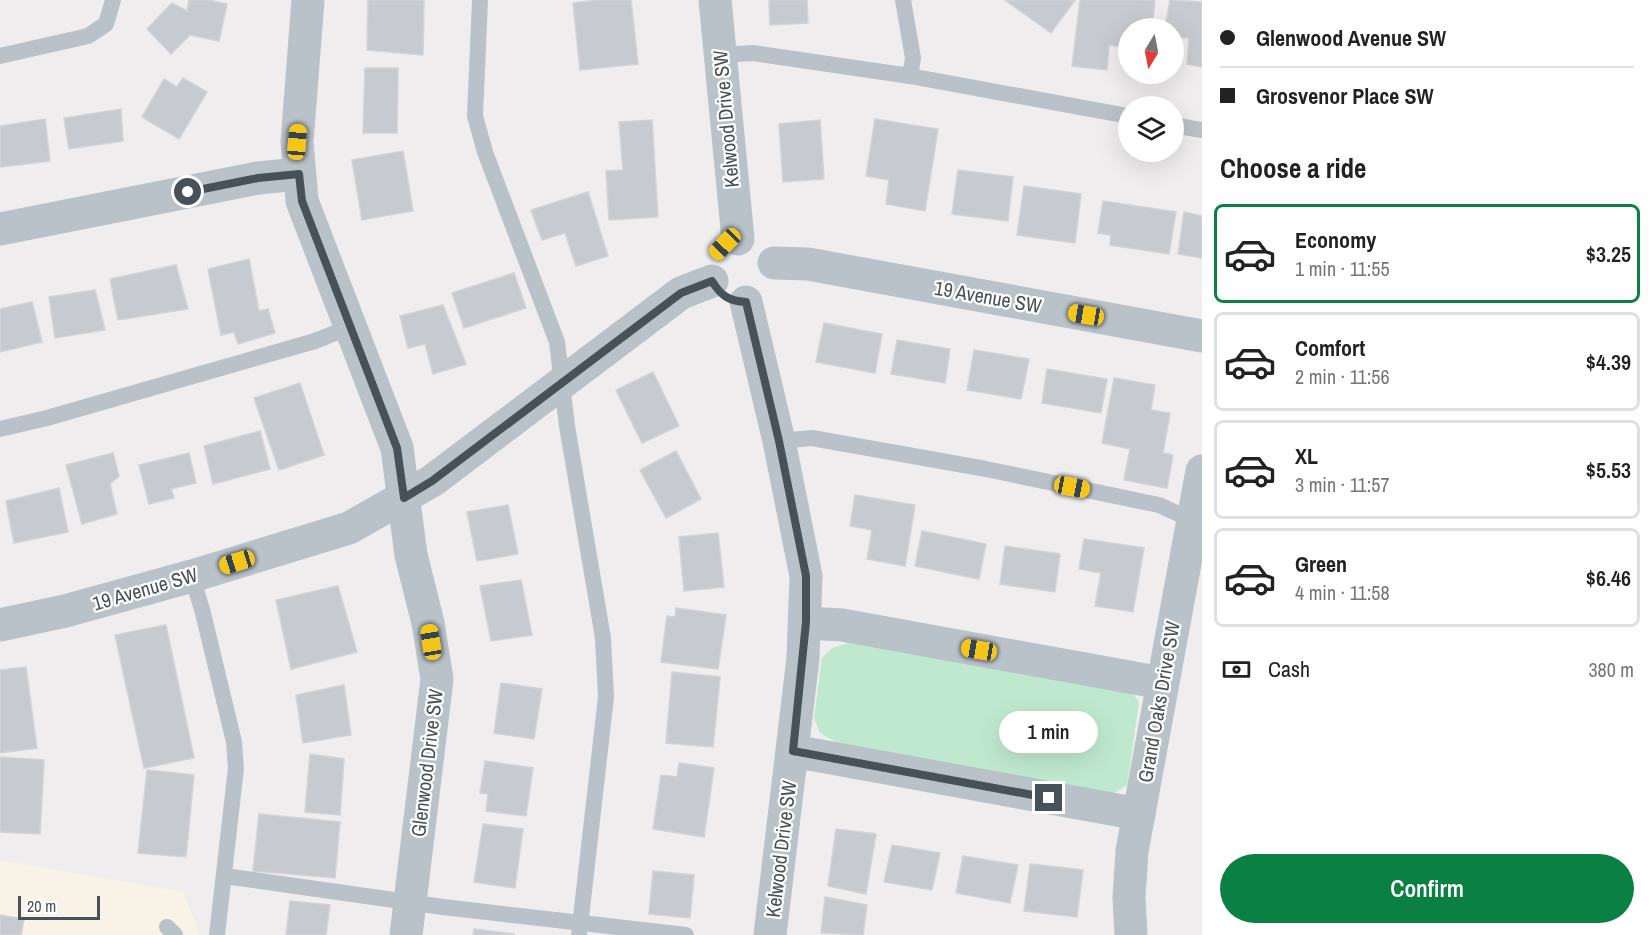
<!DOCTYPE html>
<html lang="en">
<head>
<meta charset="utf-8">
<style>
	:root { --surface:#fff; --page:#f6f6f6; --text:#222; --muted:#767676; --line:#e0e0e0; --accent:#0b8043 }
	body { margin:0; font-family:"Archivo Narrow",sans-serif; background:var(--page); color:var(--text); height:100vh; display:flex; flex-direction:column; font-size:22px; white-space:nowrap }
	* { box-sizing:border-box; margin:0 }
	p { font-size:20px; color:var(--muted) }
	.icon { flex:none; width:33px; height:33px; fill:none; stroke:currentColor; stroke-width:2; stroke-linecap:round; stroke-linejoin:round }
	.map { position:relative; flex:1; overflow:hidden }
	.sheet { display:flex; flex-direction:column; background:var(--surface); width:450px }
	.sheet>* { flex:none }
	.top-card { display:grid; align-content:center; height:132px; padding:0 18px; background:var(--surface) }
	.needle { width:39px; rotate:190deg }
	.buttons { position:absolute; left:1118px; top:18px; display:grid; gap:12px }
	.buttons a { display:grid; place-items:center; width:66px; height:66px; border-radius:50%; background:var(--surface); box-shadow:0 6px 24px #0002; font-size:30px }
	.scale { position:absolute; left:18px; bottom:15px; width:82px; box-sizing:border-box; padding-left:6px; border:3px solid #475158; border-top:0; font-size:16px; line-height:21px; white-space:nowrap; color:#475158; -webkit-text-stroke:4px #fff; paint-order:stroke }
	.end { position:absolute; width:27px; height:27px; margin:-14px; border:8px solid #475158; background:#fff; box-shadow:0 0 0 3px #fff }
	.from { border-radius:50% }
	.bubble { position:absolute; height:42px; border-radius:21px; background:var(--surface); box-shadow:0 6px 24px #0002; font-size:20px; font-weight:600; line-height:42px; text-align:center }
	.car { position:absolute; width:18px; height:36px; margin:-18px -9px; border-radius:8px; box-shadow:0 0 4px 2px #0007; background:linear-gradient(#f5c518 24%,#345 0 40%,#f5c518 0 76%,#345 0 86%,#f5c518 0) }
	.top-card b { display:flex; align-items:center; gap:21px; height:57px; font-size:22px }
	.top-card b+b { border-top:2px solid var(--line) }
	.top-card i { width:15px; height:15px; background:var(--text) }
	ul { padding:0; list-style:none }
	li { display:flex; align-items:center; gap:18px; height:99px; margin:0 12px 9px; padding:0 6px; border:3px solid var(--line); border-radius:9px }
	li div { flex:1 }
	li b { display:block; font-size:22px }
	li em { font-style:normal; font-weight:600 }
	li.on { border-color:var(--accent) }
	li>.icon { width:54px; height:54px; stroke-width:1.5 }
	h2 { padding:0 18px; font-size:27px; line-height:72px }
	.pay { display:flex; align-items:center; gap:15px; height:66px; padding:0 18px; font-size:22px }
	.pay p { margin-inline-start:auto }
	.action { display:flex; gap:12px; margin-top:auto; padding:12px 18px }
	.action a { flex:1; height:69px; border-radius:36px; background:var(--accent); color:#fff; font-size:24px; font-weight:600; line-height:69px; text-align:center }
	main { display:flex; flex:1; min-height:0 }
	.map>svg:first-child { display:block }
</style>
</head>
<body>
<main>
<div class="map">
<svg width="1202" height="935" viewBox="0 0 1202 935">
	<rect width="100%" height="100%" fill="#efeded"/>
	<polygon fill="#f9f3e7" points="0,860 183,892 200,935 0,935"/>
	<polygon fill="#bfe9ce" points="848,643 1126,690 1133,693 1139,702 1127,785 1111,795 837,743 820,733 814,718 822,658 832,648"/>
	<g fill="#c7cacf" stroke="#d1d3d8" stroke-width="1.5">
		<polygon points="189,0 208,0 227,4 219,41 190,35 171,54 147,29 172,3 187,11"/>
		<polygon points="368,0 424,0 423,55 367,50"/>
		<polygon points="599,0 631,0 638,64 580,70 573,3"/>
		<polygon points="769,0 807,0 808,23 770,25"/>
		<polygon points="1005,0 1075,0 1051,33"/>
		<polygon points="1080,0 1155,0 1152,28 1128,28 1128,48 1109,45 1107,70 1072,66"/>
		<polygon points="1170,0 1202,2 1202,67 1187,64 1189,38 1173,37 1173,28 1165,28"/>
		<polygon points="365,68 398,68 397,133 363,133"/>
		<polygon points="183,78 207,92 179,139 142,117 164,79 177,87"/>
		<polygon points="121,109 123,141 69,149 64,118"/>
		<polygon points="45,119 50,161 0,167 0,126"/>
		<polygon points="875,119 938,129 925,211 886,204 889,180 866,176"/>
		<polygon points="652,120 658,217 609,220 606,171 623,170 619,122"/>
		<polygon points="820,120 824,179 783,182 779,124"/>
		<polygon points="403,151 413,211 362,220 352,160"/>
		<polygon points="958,170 1013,177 1008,221 952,214"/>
		<polygon points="1024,186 1081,194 1075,243 1017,235"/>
		<polygon points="588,192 608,256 576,266 565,233 542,240 531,210"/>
		<polygon points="1103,201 1176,212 1169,254 1110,245 1111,235 1098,233"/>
		<polygon points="1184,212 1202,216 1202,258 1178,254"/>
		<polygon points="249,259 259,311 268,309 275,333 238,344 234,332 221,335 208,269"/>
		<polygon points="176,265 188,309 118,320 110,279"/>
		<polygon points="514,273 526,308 464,328 452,293"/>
		<polygon points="95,290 105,330 55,338 49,297"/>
		<polygon points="32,302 42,342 0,352 0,309"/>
		<polygon points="443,305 466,364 433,374 425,344 408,348 400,316"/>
		<polygon points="824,323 882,334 875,373 816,362"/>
		<polygon points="897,340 950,349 945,383 891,374"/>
		<polygon points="974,350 1029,359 1021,399 967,390"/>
		<polygon points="1047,369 1107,379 1101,413 1042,403"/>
		<polygon points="653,372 679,426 642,443 616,390"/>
		<polygon points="1114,378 1155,385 1151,410 1170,413 1163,453 1173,455 1167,488 1124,480 1130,449 1102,443"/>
		<polygon points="300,383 324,455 279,470 254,398"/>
		<polygon points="260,431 270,469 213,484 204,446"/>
		<polygon points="676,451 701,499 666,518 640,470"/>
		<polygon points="113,453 119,476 110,484 117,514 82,524 66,465"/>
		<polygon points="189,453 196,483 171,489 174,498 149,504 139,465"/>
		<polygon points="59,488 68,532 14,543 6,501"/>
		<polygon points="855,495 915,505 905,566 867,559 872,530 850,526"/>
		<polygon points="508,505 518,554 477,561 467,512"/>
		<polygon points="922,531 986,544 979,579 915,566"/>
		<polygon points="718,533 724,587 684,591 679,537"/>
		<polygon points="1084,539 1144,548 1133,612 1095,606 1101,573 1079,569"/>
		<polygon points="1005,546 1060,554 1055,592 1000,584"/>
		<polygon points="521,580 532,635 491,641 480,586"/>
		<polygon points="338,586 357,652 291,669 276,600"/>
		<polygon points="676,608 726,615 718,669 661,662 667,616 675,617"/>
		<polygon points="166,625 194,758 144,768 115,635"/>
		<polygon points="26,667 37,748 0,753 0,670"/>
		<polygon points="672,672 720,677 713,747 666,743"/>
		<polygon points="501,683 542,689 534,739 494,733"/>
		<polygon points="344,685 351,735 303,743 296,695"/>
		<polygon points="310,754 344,759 340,815 305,812"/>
		<polygon points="0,757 44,760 40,834 0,832"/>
		<polygon points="485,761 533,768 526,816 486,811 488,794 480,793"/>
		<polygon points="679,763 714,768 704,837 653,829 661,775 677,777"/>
		<polygon points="147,770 194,775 186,857 138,853"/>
		<polygon points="259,814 340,822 335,878 253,871"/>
		<polygon points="483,824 523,829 515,888 474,882"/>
		<polygon points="836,829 876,834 866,894 828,886"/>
		<polygon points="892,845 940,853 932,890 884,882"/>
		<polygon points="963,856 1018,865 1010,903 956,893"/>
		<polygon points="1030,864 1083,870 1077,917 1024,911"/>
		<polygon points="653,871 694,875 690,918 649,914"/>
		<polygon points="825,897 867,905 863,935 821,933"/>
		<polygon points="290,901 330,905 326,935 286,935"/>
		<polygon points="0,915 24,919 21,935 0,935"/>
		<polygon points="474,929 514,934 514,935 473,935"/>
	</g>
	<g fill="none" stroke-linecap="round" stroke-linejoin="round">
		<g stroke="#b9c2c8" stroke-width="16">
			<polyline points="480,0 475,116 485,152 557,342 567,426 603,638 606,697 579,935"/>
			<polyline points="903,0 913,58 910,76"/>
			<polyline points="720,55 753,53 910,76 1128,116"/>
			<polyline points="0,56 88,36 106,24 113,0"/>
			<polyline points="1173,125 1202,130"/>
			<polyline points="0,429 47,418 315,341 350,327"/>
			<polyline points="779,441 812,438 986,469 1159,505 1198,523"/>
			<polyline points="192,576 203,613 234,742 236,768 217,935"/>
			<polyline points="225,876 443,907 686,935"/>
			<polyline points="167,927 175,935"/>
		</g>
		<g stroke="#b9c2c8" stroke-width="33">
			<polyline points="308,0 297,142 302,201 397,448 411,555 428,623 437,679 406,935"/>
			<polyline points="715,0 738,239"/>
			<polyline points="0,229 258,178 299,174"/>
			<polyline points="774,263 808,264 1202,336"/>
			<polyline points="746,302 779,441 806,576 803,658 770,935"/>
			<polyline points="806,623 842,625 1162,683"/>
			<polyline points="0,625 65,611 192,576 349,528 432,481 681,293 712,281"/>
			<polyline points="793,751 1139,814"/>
			<polyline points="1131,935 1129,897 1132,851 1202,471"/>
		</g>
	</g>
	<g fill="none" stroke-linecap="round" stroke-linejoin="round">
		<path stroke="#475158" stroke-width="8" d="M188 192 258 178 299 174 302 201 397 448 404 498 432 481 681 293 712 281C721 296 729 301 746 302L779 441 806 576V622L793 751 1049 798"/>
	</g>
	<g text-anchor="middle" stroke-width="4.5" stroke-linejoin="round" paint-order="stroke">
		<g font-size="20" fill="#475158" stroke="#fff">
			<text transform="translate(726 119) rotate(-95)" y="7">Kelwood Drive SW</text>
			<text transform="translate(988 297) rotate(10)" y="7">19 Avenue SW</text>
			<text transform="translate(145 589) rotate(-16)" y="7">19 Avenue SW</text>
			<text transform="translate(1159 702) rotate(-80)" y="7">Grand Oaks Drive SW</text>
			<text transform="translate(427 763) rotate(-83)" y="7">Glenwood Drive SW</text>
			<text transform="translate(781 849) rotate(-83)" y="7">Kelwood Drive SW</text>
		</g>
	</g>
</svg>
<div class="buttons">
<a><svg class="needle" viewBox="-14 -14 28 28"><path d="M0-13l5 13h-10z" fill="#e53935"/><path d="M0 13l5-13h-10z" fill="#767676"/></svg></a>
<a><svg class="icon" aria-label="layers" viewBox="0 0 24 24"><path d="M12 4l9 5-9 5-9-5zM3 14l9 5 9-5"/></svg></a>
</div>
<div class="scale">20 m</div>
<i class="end from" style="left:188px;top:192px"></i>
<i class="end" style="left:1049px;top:798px"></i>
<div class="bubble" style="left:999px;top:711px;width:99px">1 min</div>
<i class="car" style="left:297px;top:142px;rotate:5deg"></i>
<i class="car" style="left:725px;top:244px;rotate:224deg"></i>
<i class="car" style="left:1086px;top:315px;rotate:280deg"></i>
<i class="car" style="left:1072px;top:487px;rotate:101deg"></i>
<i class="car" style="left:237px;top:562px;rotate:253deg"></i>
<i class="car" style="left:431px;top:642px;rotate:351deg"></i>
<i class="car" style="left:979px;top:650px;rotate:280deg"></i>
</div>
<section class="sheet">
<div class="top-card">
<b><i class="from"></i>Glenwood Avenue SW</b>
<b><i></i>Grosvenor Place SW</b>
</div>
<h2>Choose a ride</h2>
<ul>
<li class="on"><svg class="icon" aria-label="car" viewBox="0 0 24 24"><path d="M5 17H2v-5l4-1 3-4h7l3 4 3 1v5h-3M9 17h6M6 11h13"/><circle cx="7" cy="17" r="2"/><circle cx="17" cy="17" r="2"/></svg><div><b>Economy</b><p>1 min · 11:55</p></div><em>$3.25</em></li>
<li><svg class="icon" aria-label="car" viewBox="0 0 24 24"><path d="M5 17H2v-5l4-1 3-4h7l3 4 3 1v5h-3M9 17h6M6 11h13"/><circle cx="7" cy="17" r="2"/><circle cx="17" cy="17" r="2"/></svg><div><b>Comfort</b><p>2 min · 11:56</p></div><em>$4.39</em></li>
<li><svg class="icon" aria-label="car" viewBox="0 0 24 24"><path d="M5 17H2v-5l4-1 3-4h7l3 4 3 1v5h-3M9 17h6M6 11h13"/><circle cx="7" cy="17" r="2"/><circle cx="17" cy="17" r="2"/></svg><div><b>XL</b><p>3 min · 11:57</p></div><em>$5.53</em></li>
<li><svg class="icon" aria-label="car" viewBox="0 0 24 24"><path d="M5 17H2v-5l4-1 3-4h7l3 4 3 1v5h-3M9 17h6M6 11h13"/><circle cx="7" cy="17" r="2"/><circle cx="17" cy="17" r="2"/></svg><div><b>Green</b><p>4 min · 11:58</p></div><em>$6.46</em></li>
</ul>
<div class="pay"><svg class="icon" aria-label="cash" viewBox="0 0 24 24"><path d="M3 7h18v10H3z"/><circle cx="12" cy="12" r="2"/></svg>Cash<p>380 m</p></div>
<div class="action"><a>Confirm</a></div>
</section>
</main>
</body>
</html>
